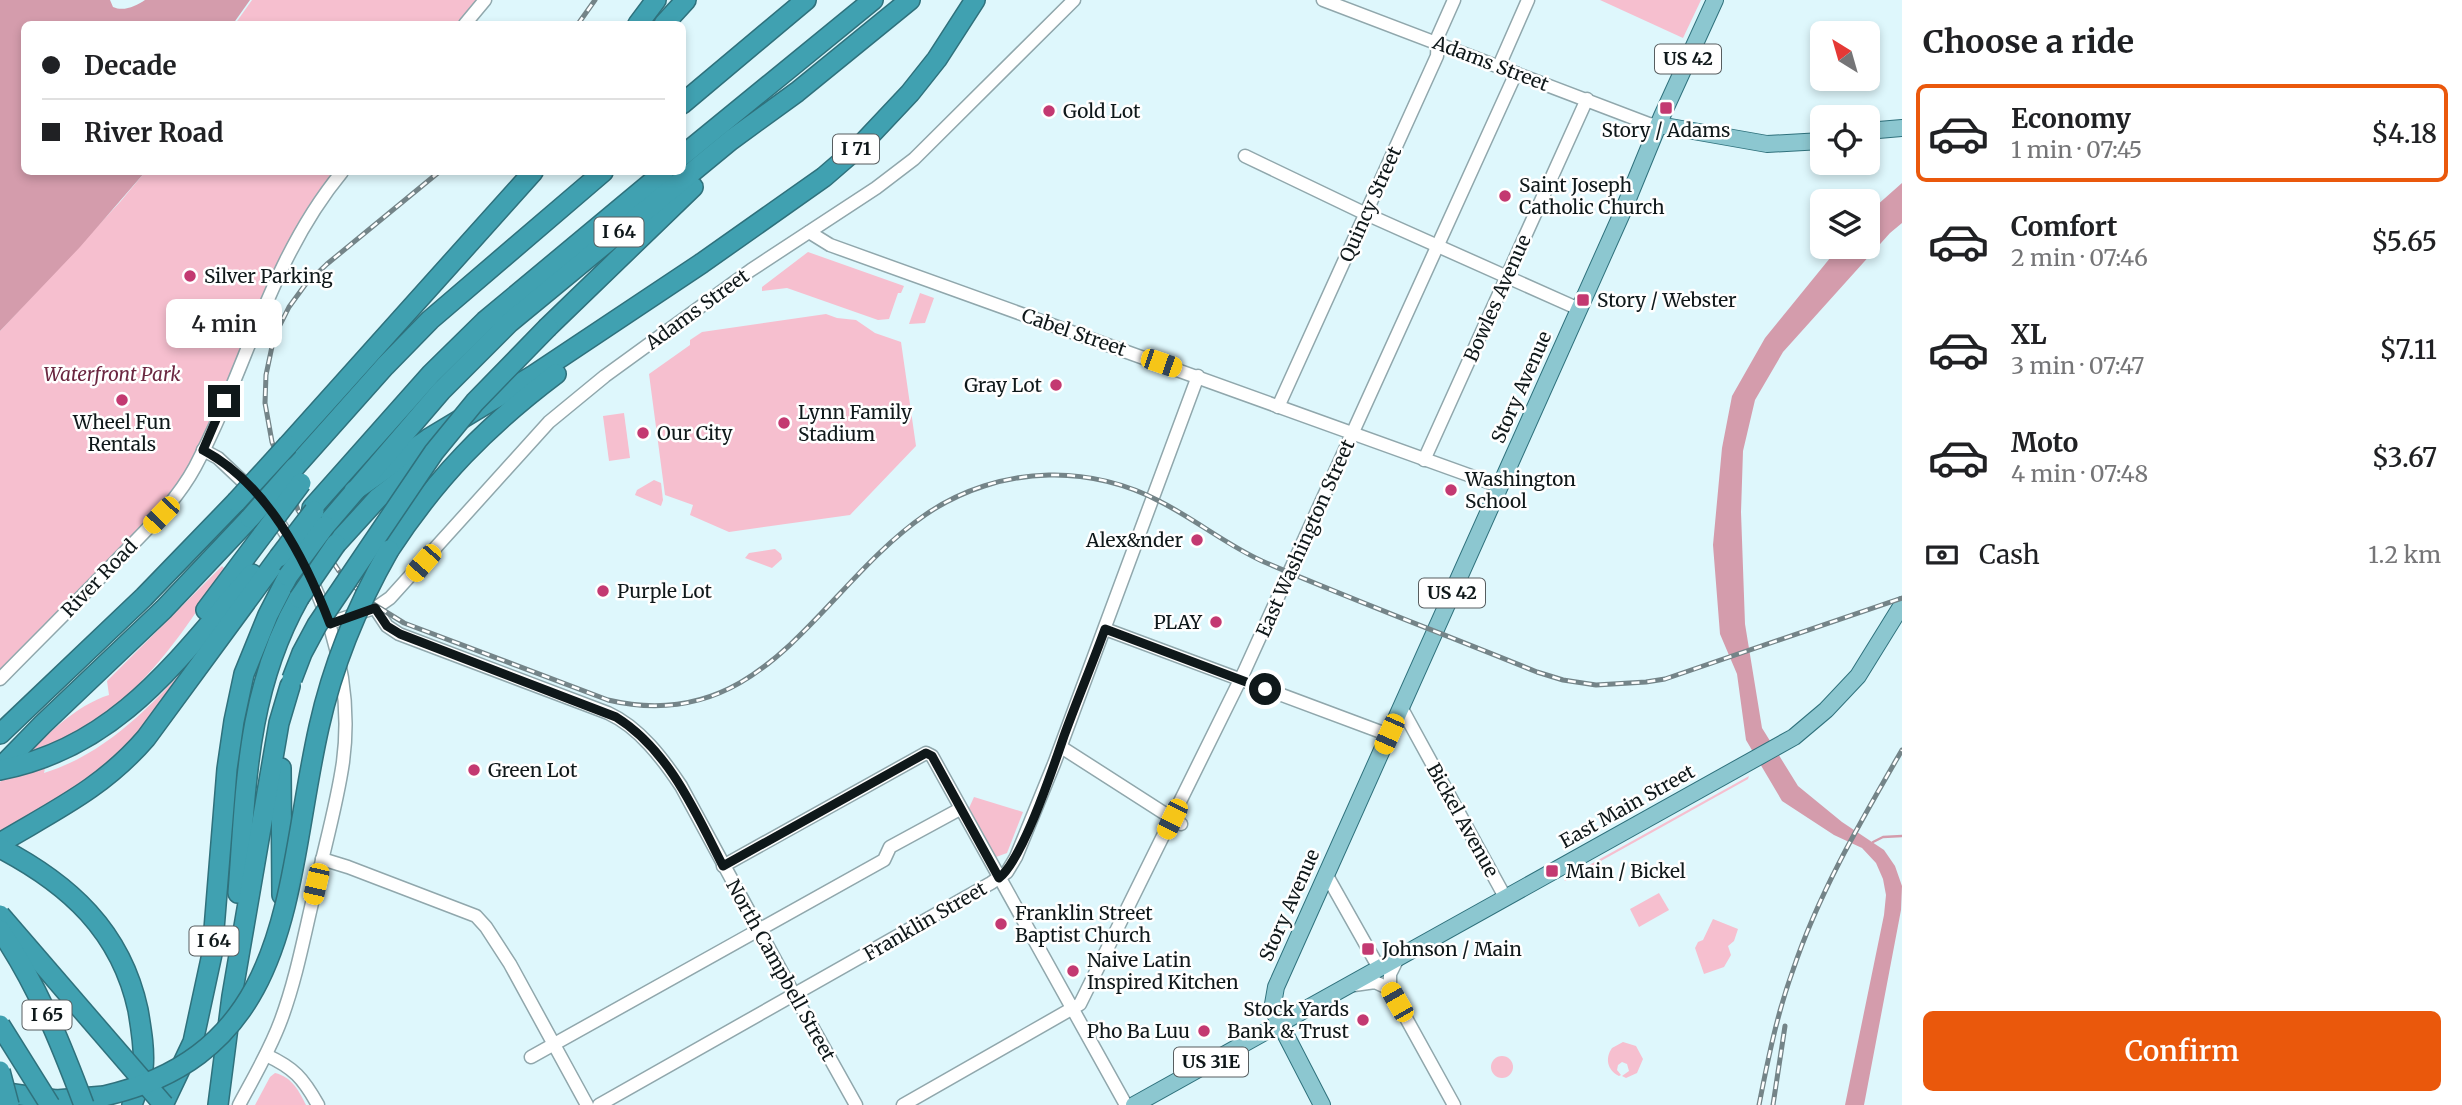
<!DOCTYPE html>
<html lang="en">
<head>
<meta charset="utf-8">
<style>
	:root { --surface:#fff; --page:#f6f6f6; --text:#202124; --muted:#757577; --line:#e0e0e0; --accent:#ea580c }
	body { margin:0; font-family:Merriweather,serif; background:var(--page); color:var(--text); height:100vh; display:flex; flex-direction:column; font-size:26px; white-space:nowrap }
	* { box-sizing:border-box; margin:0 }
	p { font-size:23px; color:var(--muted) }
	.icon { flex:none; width:38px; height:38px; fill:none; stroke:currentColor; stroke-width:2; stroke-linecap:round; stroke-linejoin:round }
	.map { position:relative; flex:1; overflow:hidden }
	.side { display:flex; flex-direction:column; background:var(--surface); width:560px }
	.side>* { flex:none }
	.guide { position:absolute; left:21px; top:21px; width:665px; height:154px; border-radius:10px; box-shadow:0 4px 10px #0003; display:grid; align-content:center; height:154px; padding:0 21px; background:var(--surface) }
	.needle { width:46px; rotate:323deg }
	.tools { position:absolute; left:1810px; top:21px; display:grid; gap:14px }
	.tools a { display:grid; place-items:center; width:70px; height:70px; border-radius:10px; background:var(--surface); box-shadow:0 4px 10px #0003; font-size:35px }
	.end { position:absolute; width:32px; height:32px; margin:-16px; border:9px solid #0f181a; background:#fff; box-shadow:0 0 0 4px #fff }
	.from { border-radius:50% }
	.bubble { position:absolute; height:49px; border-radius:10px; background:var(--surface); box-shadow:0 4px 10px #0003; font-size:23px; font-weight:600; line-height:49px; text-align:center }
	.car { position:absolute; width:21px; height:42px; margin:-21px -10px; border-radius:9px; box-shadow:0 0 5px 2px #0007; background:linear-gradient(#f5c518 24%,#345 0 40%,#f5c518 0 76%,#345 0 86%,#f5c518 0) }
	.guide b { display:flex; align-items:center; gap:24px; height:66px; font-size:26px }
	.guide b+b { border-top:2px solid var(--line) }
	.guide i { width:18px; height:18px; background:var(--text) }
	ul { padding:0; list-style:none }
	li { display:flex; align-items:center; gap:21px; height:98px; margin:0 14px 10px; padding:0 7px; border:4px solid transparent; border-radius:10px }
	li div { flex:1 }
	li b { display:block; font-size:26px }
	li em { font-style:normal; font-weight:600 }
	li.active { border-color:var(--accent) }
	li>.icon { width:63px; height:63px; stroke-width:1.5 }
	h2 { padding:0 21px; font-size:32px; line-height:84px }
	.pay { display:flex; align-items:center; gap:18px; height:77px; padding:0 21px; font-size:26px }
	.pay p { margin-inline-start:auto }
	.primary-button { display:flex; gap:14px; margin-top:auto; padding:14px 21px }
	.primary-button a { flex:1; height:80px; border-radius:10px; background:var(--accent); color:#fff; font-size:28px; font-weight:600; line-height:80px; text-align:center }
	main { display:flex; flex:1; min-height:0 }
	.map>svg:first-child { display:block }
</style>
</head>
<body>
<main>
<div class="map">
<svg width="1902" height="1105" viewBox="0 0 1902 1105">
	<rect width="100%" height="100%" fill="#def7fc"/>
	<g fill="#f6bfcf">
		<polygon points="252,0 484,0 463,24 235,24"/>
		<polygon points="1600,0 1701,0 1683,38"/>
		<polygon points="145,172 342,172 313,211 203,450 161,515 0,678 0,331 120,202"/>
		<polygon points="808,252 904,286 901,293 898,293 889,319 878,320 787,288 762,291 762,287"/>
		<polygon points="920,293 934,298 925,323 909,324"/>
		<polygon points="826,314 837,318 856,320 875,333 901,342 916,446 850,515 729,532 690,515 693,505 665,495 649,374 690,345 690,340 702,332"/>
		<polygon points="624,413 630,458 609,461 603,416"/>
		<polygon points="654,480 661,483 663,500 661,506 635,495 637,490"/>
		<polygon points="775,549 781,554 782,559 772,568 745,558 749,553"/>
		<path d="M222 566 225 569C179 639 131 713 50 745L44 773C108 753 153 704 196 656L148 724 99 774 0 834V782C29 753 69 707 109 695L107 681Z"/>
		<polygon points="1749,776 1748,779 1565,881 1564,879"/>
		<polygon points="974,797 1023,812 1007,853 996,857 969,808"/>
		<polygon points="1659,893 1669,910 1639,927 1630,909"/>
		<polygon points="1713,919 1738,929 1734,941 1728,946 1731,955 1724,967 1704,974 1695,948 1698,942 1703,940"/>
		<path d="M1623 1042 1636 1046 1643 1059 1637 1073 1626 1078 1622 1076 1629 1071 1627 1064 1622 1062 1618 1065 1617 1070 1621 1075 1619 1076C1607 1070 1605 1058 1612 1048Z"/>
		<circle cx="1502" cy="1067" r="11"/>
		<path d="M275 1073C292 1077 299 1091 306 1105H255L270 1077Z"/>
	</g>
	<g fill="#d49cac">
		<path d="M0 0H110L113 7C124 12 136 6 145 0H250L233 24H24V172H145L80 247 0 331Z"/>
		<polygon points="1902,183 1902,223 1890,233 1783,352 1755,400 1743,451 1741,512 1745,624 1762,728 1798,786 1842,822 1884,850 1895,866 1902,886 1901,910 1864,1105 1845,1105 1884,915 1886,895 1883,879 1876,863 1862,848 1834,835 1782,801 1746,740 1737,674 1720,634 1713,545 1722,448 1732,396 1765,338 1839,247 1867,247 1867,214"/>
	</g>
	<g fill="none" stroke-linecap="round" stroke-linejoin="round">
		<polyline stroke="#d49cac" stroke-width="2.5" points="1873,842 1883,837 1902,836"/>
		<defs>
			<g id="minor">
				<polyline points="1323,0 1649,124 1659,125"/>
				<polyline points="465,24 485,0"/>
				<polyline points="1499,66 1528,0"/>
				<polyline points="1245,156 1366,214 1579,309"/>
				<polyline points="809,232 830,245 1499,486"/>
				<polyline points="1278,407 1437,56 1438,36 1454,0"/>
				<polyline points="203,450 218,458 253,491"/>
				<polyline points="1424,460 1587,99"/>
				<path d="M375 608 387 626 399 634 608 713C639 727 663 759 681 786L790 987 856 1105"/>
				<polyline points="330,623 377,607 390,598 549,422 605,376 751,270 876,188 914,159 1074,0"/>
				<polyline points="1105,629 1389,735"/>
				<path d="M0 679C40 638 81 598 120 557 147 529 176 502 195 467 247 369 270 259 342 172"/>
				<polyline points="1401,707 1505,897"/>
				<polyline points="1061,747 1181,824"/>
				<polyline points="322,859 348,867 476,916 486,927 510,964 587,1105"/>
				<polyline points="723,866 926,753 932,756 1126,1105"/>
				<polyline points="1326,874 1379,968"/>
				<polyline points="1398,958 1390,974 1390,989 1454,1105"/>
				<polyline points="1354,985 1375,982 1390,989"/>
				<path d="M266 1055C294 1068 303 1078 318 1105"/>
				<polyline points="531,1057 884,860 890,847 960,809"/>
				<path d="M239 1105C254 1077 270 1050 281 1020 297 977 305 931 316 886 325 845 337 804 343 762 355 672 323 585 272 513"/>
				<polyline points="599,1105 991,883 1007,872 1016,857 1054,764 1198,376"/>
				<polyline points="903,1105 1080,1004 1244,672 1516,73"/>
			</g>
			<g id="major">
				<polyline points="1659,125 1767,144 1822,141"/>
				<polyline points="1867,131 1902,128"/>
				<polyline points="1134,1105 1794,737 1826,710 1858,676 1902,605"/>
				<polyline points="1322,1105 1275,1014 1273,1004 1276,987 1623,211 1662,116 1715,0"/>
			</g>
			<g id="highway">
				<polyline points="638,24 656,0"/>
				<polyline points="664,24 686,0"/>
				<polyline points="682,104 806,0"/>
				<polyline points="682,156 873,0"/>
				<polyline points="548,327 693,187"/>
				<polyline points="288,445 533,172"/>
				<polyline points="295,467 385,366 430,320 603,172"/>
				<polyline points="354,491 428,439 534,375 702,263 824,177 861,145 910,93 937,59 975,0"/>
				<polyline points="312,508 431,374 485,321 664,172"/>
				<polyline points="325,526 441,391 509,323 731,140 797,92 910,0"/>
				<polyline points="336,544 378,498 428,459"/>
				<path d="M389 550C436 478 487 426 556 374"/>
				<polyline points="206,610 263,534"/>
				<polyline points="0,734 144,597 236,502"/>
				<polyline points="0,768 43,724 164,609 250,518"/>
				<polyline points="281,768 282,895"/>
				<path d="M0 770C118 747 178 659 252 574"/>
				<path d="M0 843C55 810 103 788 146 738L279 557"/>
				<path d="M0 848C69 884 121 931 138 1010 141 1028 145 1050 143 1069 141 1081 136 1093 132 1105"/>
				<path d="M238 893C246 789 246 692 299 598"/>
				<polyline points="0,1092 56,1100 104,1096"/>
				<polyline points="163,1105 193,1042 212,954 227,769 234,721 244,674 268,615 288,576"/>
				<polyline points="218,1105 232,996 279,723 290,686"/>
			</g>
		</defs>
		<use href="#minor" stroke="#90a7ac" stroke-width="15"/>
		<use href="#major" stroke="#2f717c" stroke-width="18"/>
		<use href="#highway" stroke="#2f717c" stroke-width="22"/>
		<use href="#minor" stroke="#fff" stroke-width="12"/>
		<use href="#major" stroke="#8cc7d0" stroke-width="16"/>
		<use href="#highway" stroke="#40a1b1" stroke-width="19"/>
		<defs>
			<g id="rail">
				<polyline points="578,24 595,0"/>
				<path d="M439 172 327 264 305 285 289 307 274 337 266 375 265 403 272 442 298 510 339 571 370 602 404 623 608 700C765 737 818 589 925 515 961 490 1005 476 1049 475 1087 474 1128 484 1161 502 1196 520 1227 545 1262 561 1353 600 1446 635 1537 672L1563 680 1596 685 1646 682 1665 679 1902 598"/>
				<path d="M1759 1105C1768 1059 1777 1014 1793 970 1819 892 1861 821 1902 750"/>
				<polyline points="1773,1105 1785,1026"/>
			</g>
		</defs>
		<use href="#rail" stroke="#748488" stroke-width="5"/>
		<use href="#rail" stroke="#fff" stroke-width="2.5" stroke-dasharray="8" stroke-linecap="butt"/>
		<defs>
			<g id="highway-bridge">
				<polyline points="236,502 288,445"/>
				<polyline points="250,518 295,467"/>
				<polyline points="263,534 301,483"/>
				<polyline points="279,557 314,511"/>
				<polyline points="288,576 325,526"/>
				<polyline points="299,598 336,544"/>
				<polyline points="292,679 302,653 317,625 434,452 475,402 548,327"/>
				<polyline points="0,915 164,1105"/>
				<path d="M0 930C37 984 61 1044 84 1105"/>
				<polyline points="0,1025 50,1105"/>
				<polyline points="0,1071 9,1105"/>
				<path d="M104 1096C297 1052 284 881 319 727 333 664 357 606 389 550"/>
			</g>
		</defs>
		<use href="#highway-bridge" stroke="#2f717c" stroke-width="22" stroke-linecap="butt"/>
		<use href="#highway-bridge" stroke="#40a1b1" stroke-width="19"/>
	</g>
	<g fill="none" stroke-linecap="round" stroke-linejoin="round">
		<path stroke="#0f181a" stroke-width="9" d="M224 401 203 450C267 484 305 558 330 624L375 608 387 626 400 634 616 717C669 750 696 813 723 866L926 753 932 756 999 878C1023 859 1053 768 1064 736 1077 700 1092 665 1105 629L1265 689"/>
	</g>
	<g fill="#c33971" stroke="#fff" stroke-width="2.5">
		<rect x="1659" y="101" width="14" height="14" rx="3.5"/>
		<circle cx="1049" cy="111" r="7"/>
		<circle cx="1505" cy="196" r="7"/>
		<circle cx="190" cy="276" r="7"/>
		<rect x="1576" y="293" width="14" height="14" rx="3.5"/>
		<circle cx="1056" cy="385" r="7"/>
		<circle cx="122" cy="400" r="7"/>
		<circle cx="784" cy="423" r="7"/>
		<circle cx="643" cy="433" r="7"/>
		<circle cx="1451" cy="490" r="7"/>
		<circle cx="1197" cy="540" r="7"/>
		<circle cx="603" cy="591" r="7"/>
		<circle cx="1216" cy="622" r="7"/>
		<circle cx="474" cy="770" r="7"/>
		<rect x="1545" y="864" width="14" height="14" rx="3.5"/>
		<circle cx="1001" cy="924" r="7"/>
		<rect x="1361" y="942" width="14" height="14" rx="3.5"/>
		<circle cx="1073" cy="971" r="7"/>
		<circle cx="1363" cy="1020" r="7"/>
		<circle cx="1204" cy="1031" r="7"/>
	</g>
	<g text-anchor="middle" stroke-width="5" stroke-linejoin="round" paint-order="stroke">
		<g fill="#fff" stroke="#575d5f" stroke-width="2">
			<rect x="1655" y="44.5" width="66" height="29" rx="5"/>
			<rect x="833" y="134.5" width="46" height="29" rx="5"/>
			<rect x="594.5" y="217.5" width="49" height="29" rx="5"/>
			<rect x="1419" y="578.5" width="66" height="29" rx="5"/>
			<rect x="189.5" y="926.5" width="49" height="29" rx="5"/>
			<rect x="22.5" y="1000.5" width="49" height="29" rx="5"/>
			<rect x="1174" y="1047.5" width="74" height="29" rx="5"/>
		</g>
		<g font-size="18" font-weight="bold" fill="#0f181a">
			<text x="1688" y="65">US 42</text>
			<text x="856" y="155">I 71</text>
			<text x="619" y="238">I 64</text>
			<text x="1452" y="599">US 42</text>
			<text x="214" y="947">I 64</text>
			<text x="47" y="1021">I 65</text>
			<text x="1211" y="1068">US 31E</text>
		</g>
		<g font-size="19" fill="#0f181a" stroke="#fff">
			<text transform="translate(1491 63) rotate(21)" y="7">Adams Street</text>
			<text transform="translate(1370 204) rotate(-66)" y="7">Quincy Street</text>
			<text transform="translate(1497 298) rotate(-66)" y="7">Bowles Avenue</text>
			<text transform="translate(697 309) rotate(-36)" y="7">Adams Street</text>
			<text transform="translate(1074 332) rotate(19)" y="7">Cabel Street</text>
			<text transform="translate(1521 387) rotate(-66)" y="7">Story Avenue</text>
			<text transform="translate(1305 538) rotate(-66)" y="7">East Washington Street</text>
			<text transform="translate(99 578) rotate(-46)" y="7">River Road</text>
			<text transform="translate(1627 806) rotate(-29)" y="7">East Main Street</text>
			<text transform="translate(1463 820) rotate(61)" y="7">Bickel Avenue</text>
			<text transform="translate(1289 905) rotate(-66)" y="7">Story Avenue</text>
			<text transform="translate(925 921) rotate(-30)" y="7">Franklin Street</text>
			<text transform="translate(781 970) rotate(61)" y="7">North Campbell Street</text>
		</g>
		<g font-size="19" fill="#0f181a" stroke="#fff" text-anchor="start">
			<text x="1063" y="118">Gold Lot</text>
			<text x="1666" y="137" text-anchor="middle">Story / Adams</text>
			<text x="1519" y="192">Saint Joseph<tspan x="1519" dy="22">Catholic Church</tspan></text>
			<text x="204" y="283">Silver Parking</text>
			<text x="1597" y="307">Story / Webster</text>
			<text x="1042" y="392" text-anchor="end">Gray Lot</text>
			<text x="798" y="419">Lynn Family<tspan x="798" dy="22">Stadium</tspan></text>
			<text x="122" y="429" text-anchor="middle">Wheel Fun<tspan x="122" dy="22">Rentals</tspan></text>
			<text x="657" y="440">Our City</text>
			<text x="1465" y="486">Washington<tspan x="1465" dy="22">School</tspan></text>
			<text x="1183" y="547" text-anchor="end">Alex&amp;nder</text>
			<text x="617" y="598">Purple Lot</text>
			<text x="1202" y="629" text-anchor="end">PLAY</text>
			<text x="488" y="777">Green Lot</text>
			<text x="1566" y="878">Main / Bickel</text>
			<text x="1015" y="920">Franklin Street<tspan x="1015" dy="22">Baptist Church</tspan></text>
			<text x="1382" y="956">Johnson / Main</text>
			<text x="1087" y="967">Naive Latin<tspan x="1087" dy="22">Inspired Kitchen</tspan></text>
			<text x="1349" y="1016" text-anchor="end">Stock Yards<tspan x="1349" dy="22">Bank &amp; Trust</tspan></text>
			<text x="1190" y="1038" text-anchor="end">Pho Ba Luu</text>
		</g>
		<g font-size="19" font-style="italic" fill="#6b2741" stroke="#fff">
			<text x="112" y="381">Waterfront Park</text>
		</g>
	</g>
</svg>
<div class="tools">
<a><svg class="needle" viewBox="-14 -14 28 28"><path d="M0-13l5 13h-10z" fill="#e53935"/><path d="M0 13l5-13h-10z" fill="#757577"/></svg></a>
<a><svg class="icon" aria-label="locate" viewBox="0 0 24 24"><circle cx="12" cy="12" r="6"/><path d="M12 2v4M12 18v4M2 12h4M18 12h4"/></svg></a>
<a><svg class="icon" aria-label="layers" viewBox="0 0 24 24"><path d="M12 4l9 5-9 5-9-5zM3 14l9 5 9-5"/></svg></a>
</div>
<i class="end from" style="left:1265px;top:689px"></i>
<i class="end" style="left:224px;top:401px"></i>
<div class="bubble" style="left:166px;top:299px;width:116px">4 min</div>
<i class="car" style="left:1161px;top:363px;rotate:109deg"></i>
<i class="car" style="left:161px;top:515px;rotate:224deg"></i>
<i class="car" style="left:423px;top:563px;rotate:221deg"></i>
<i class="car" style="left:1389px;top:734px;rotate:204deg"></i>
<i class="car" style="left:1172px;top:819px;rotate:206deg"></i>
<i class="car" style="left:316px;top:884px;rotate:193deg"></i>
<i class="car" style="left:1397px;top:1002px;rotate:330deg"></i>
<div class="guide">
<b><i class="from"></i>Decade</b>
<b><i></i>River Road</b>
</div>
</div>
<section class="side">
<h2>Choose a ride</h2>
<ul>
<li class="active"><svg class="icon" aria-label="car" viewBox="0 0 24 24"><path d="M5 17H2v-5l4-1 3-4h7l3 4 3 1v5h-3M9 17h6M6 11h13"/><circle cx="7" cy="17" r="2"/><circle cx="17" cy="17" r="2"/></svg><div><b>Economy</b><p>1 min · 07:45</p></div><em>$4.18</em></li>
<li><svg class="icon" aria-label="car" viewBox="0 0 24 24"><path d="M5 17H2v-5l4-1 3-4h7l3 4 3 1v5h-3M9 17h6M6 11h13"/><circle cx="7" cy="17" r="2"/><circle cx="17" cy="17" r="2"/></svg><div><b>Comfort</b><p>2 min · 07:46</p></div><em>$5.65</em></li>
<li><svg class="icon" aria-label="car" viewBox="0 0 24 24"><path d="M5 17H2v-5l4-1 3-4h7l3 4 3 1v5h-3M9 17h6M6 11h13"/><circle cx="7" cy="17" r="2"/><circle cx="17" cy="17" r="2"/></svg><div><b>XL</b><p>3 min · 07:47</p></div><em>$7.11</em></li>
<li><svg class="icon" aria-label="car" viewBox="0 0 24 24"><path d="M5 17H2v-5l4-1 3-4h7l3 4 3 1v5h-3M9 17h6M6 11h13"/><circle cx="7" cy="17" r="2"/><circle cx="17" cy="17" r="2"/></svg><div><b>Moto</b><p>4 min · 07:48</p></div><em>$3.67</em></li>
</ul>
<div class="pay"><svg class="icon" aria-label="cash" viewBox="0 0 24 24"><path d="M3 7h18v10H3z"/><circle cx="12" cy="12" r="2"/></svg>Cash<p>1.2 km</p></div>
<div class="primary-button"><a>Confirm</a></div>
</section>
</main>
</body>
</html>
